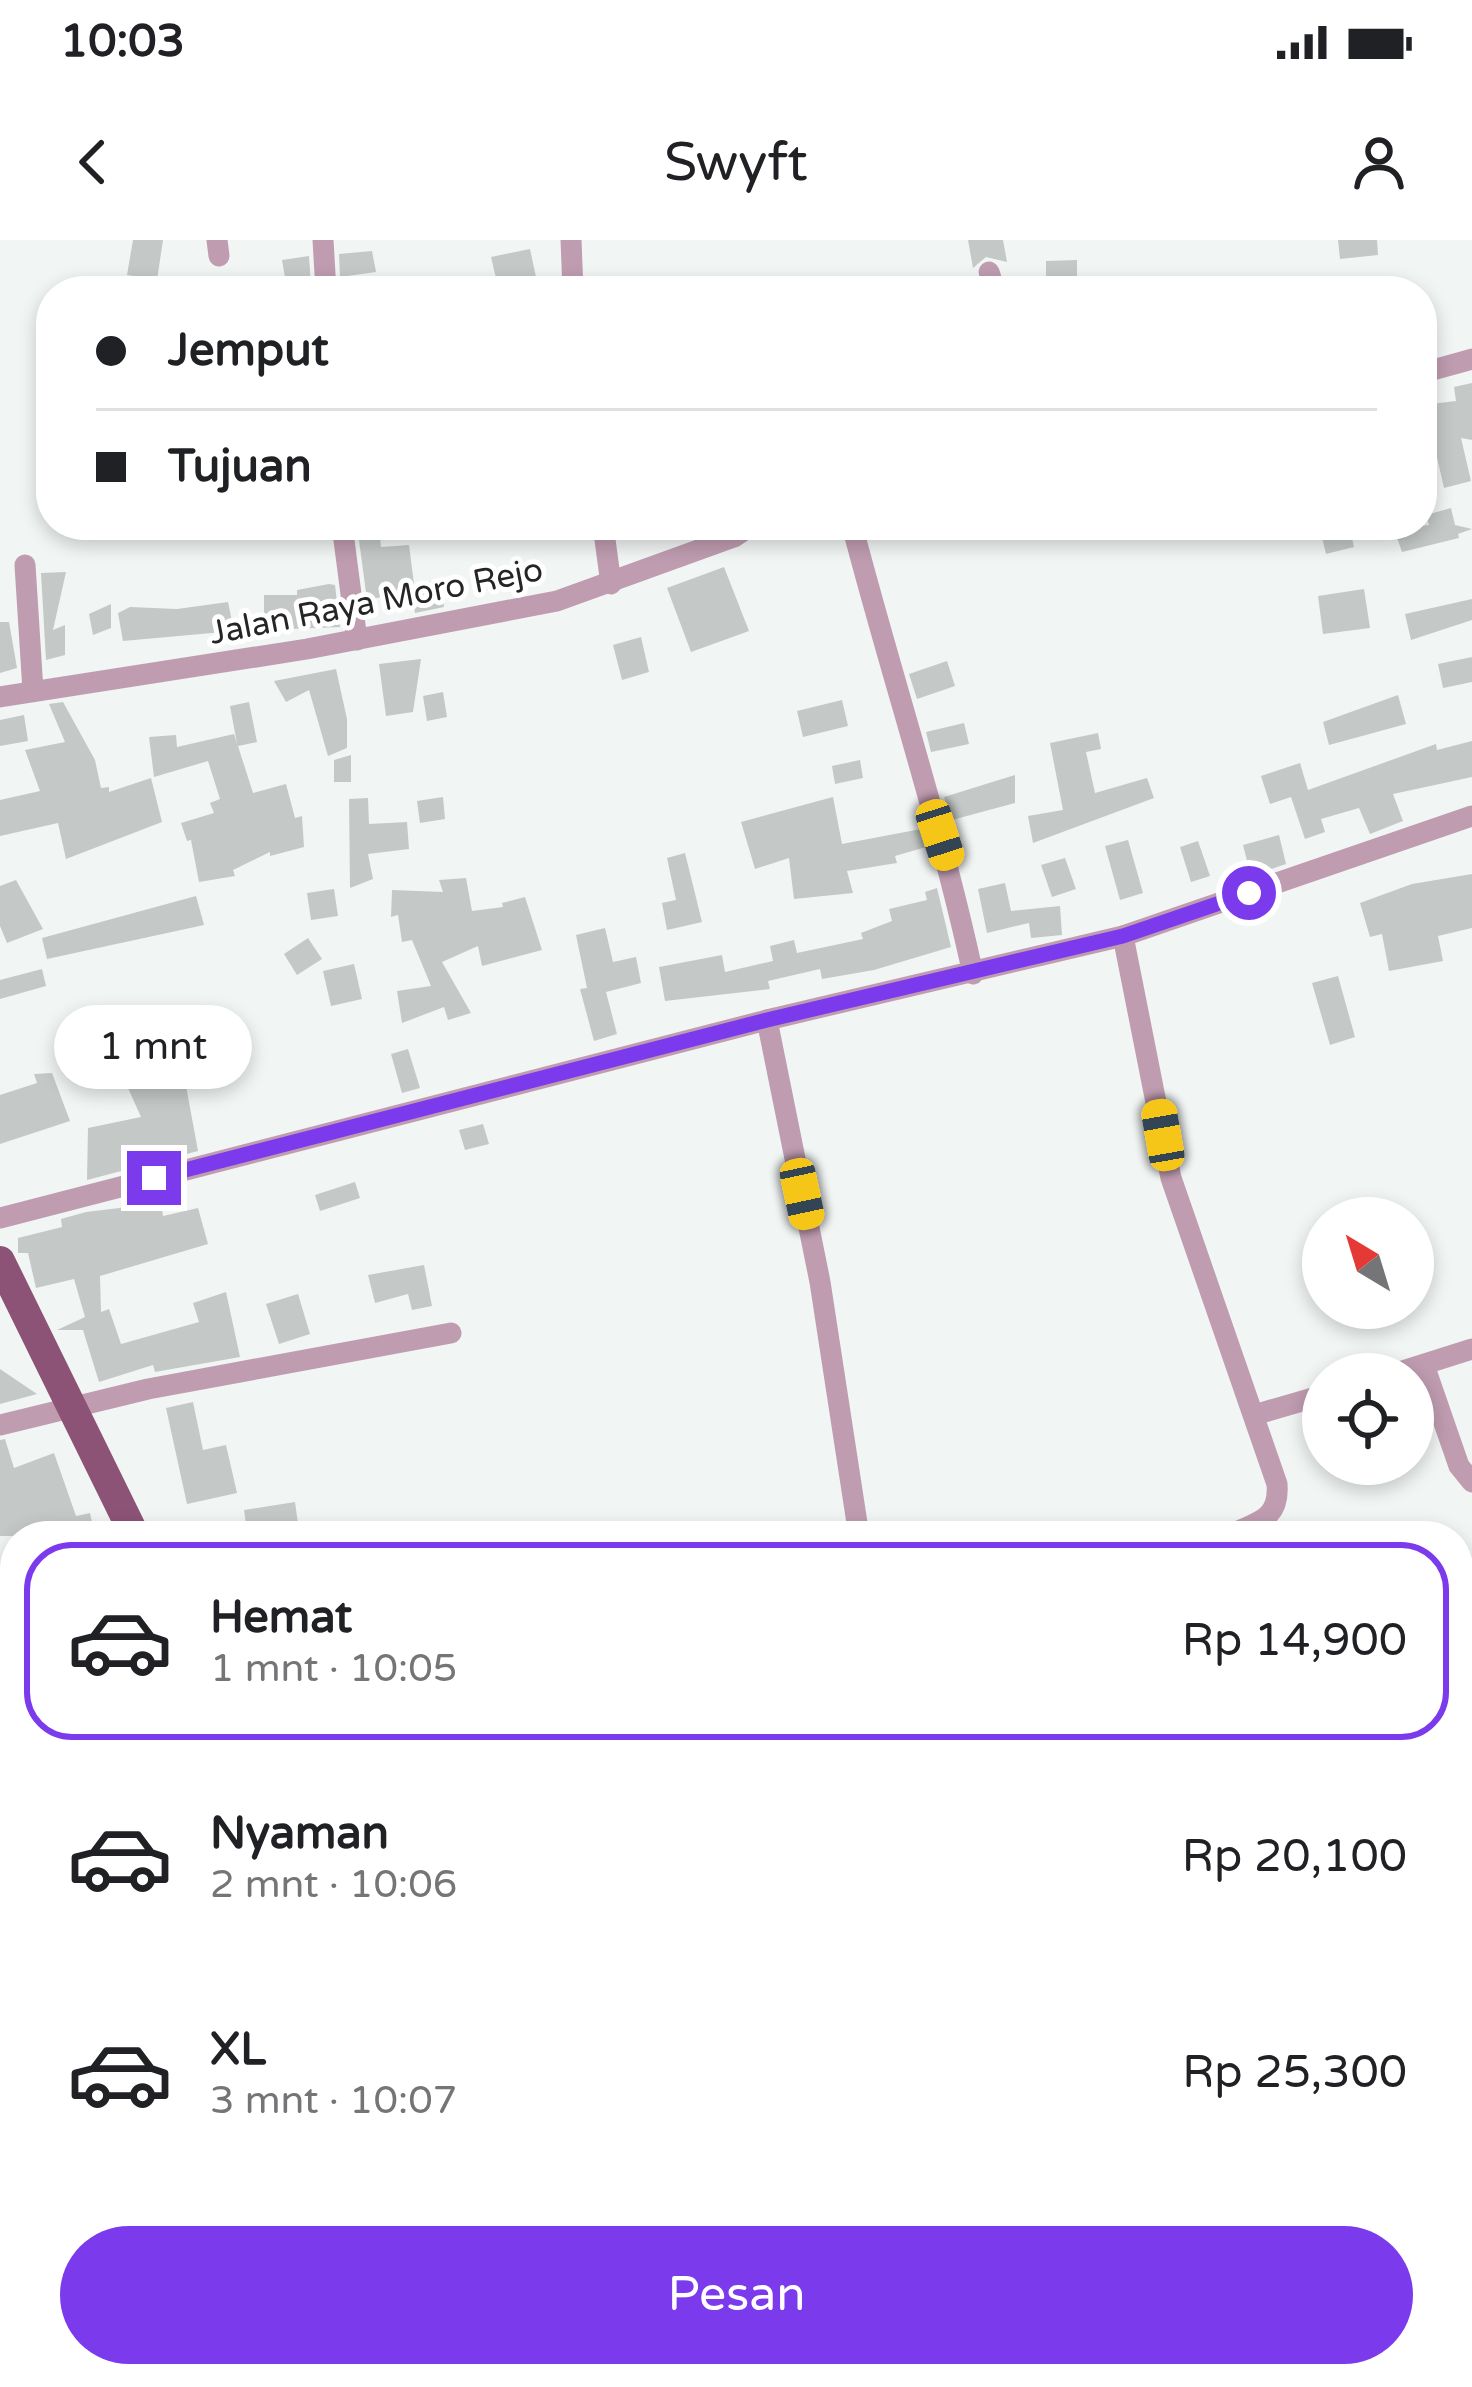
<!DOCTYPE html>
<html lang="id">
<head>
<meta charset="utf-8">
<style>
	:root { --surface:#fff; --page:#f6f6f6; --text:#202124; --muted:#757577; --line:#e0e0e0; --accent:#7c3aed }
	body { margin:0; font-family:"Varela Round",sans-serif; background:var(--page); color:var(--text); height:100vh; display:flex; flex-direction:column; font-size:45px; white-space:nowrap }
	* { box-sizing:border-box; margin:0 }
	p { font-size:39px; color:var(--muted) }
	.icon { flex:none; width:66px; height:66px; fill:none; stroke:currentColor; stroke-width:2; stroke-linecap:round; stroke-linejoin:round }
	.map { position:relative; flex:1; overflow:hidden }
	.sheet { position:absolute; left:0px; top:1281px; width:1473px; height:867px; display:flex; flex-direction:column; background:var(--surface); border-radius:48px 48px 0 0; box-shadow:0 6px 18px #0003 }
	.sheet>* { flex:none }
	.guide { position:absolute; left:36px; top:36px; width:1401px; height:264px; border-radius:48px; box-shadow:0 6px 18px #0003; display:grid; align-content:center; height:264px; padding:0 60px; background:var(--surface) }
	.needle { width:78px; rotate:322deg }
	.fabs { position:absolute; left:1302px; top:957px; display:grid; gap:24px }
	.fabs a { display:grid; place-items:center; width:132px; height:132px; border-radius:50%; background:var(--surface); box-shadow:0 6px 18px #0003; font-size:60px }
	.end { position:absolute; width:54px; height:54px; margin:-27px; border:15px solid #7c3aed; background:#fff; box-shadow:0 0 0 6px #fff }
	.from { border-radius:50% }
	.bubble { position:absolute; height:84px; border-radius:42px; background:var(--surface); box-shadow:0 6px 18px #0003; font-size:39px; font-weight:600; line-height:84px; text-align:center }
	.car { position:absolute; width:36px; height:72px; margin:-36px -18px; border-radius:15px; box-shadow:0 0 9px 3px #0007; background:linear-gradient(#f5c518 24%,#345 0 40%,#f5c518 0 76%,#345 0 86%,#f5c518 0) }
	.guide b { display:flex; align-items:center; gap:42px; height:114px; font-size:45px }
	.guide b+b { border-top:3px solid var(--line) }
	.guide i { width:30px; height:30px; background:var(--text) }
	ul { padding:21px 0 0; list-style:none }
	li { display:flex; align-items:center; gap:36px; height:198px; margin:0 24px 18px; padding:0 36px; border:6px solid transparent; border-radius:48px }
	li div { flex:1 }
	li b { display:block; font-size:45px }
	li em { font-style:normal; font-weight:600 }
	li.current { border-color:var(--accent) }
	li>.icon { width:108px; height:108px; stroke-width:1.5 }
	.primary-button { display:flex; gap:24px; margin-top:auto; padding:24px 60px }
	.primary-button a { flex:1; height:138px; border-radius:72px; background:var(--accent); color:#fff; font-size:48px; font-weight:600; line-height:138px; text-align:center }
	.status { display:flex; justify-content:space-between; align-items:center; height:84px; padding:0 60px; background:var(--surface); direction:ltr }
	.status svg { height:33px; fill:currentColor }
	header { display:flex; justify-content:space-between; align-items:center; height:156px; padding:0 60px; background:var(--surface); font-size:54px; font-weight:600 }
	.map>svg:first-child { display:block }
</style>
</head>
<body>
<div class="status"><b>10:03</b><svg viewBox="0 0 49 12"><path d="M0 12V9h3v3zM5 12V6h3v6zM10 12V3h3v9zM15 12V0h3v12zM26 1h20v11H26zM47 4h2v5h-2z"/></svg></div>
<header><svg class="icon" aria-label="back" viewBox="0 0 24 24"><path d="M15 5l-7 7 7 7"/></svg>Swyft<svg class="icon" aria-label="person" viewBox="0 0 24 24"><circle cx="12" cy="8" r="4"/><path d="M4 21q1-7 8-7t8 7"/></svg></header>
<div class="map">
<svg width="1472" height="2147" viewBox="0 0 1472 2147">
	<rect width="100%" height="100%" fill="#f1f5f3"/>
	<g fill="#c4c9c7">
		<polygon points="133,0 163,0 157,40 127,35"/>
		<polygon points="968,0 1003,0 1007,22 986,17 973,28"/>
		<polygon points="1338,0 1377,0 1378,15 1340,19"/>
		<polygon points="530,9 539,51 499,51 491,17"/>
		<polygon points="372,11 376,32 340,37 339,14"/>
		<polygon points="309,16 311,46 287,49 282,20"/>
		<polygon points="1077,20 1077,44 1046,44 1046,21"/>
		<polygon points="1472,143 1472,200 1461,198 1471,241 1444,248 1431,191 1422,192 1422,165 1456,161 1454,147"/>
		<polygon points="1451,268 1455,285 1472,289 1458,294 1459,298 1402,312 1394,289 1429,285 1426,275"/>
		<polygon points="357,285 379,285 381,307 409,305 414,344 441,340 444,367 415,373 412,351 367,360"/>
		<polygon points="1319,285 1349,285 1354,307 1326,314"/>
		<polygon points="724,327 749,391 691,412 667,348"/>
		<polygon points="66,332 53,390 65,385 65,415 46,420 41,333"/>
		<polygon points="329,344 335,345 340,387 264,390 264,355 297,355 297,350"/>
		<polygon points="1364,349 1370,388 1323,394 1318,356"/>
		<polygon points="1472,359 1472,380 1411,400 1405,374"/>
		<polygon points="228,362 234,391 123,401 118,373 130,367 177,369"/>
		<polygon points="111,364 111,388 93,395 89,374"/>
		<polygon points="0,382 9,382 17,428 0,433"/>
		<polygon points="641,397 649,432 622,440 613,405"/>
		<polygon points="1472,417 1472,442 1443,448 1438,424"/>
		<polygon points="421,419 413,472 386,476 379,424"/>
		<polygon points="947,421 955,446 917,459 909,434"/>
		<polygon points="336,429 347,479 347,508 328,516 309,450 286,462 274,441"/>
		<polygon points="443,452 447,477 427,481 423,456"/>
		<polygon points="1398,455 1406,484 1329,505 1323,482"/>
		<polygon points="842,460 848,486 803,497 797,471"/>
		<polygon points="63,462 95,520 101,548 109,547 109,552 151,538 162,582 66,619 58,583 0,596 0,560 40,551 25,510 65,502 49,464"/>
		<polygon points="249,462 257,502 238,506 253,553 286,544 295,578 302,576 304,607 270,616 270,612 233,630 235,636 199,642 191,600 187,601 181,583 214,573 210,563 220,559 208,521 154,537 149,497 176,495 177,507 234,494 237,504 230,466"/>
		<polygon points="24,475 28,501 0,506 0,480"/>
		<polygon points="964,483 969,504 931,512 926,492"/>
		<polygon points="1098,493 1101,509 1086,512 1095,553 1147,538 1154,558 1033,603 1028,576 1063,570 1050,503"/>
		<polygon points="1472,501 1472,537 1393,554 1403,581 1370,594 1359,568 1321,579 1325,592 1305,599 1291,557 1270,564 1261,536 1300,523 1308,550 1436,504 1437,510"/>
		<polygon points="351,515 351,542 334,542 334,520"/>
		<polygon points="860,520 863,538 835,544 832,526"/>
		<polygon points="1015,535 1015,563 952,580 944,557"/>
		<polygon points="443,557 445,579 420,583 417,561"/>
		<polygon points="833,557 842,604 921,589 926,607 895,616 897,623 847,631 853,653 794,659 789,618 755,629 741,582"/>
		<polygon points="368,558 369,584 407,582 409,609 368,614 373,639 350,648 349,559"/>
		<polygon points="1279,595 1286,624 1251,636 1243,605"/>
		<polygon points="1128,600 1143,653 1120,660 1105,606"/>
		<polygon points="1198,601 1210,636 1191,642 1180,607"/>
		<polygon points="685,613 702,682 667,690 662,663 676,660 667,618"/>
		<polygon points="1065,618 1076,649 1052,657 1041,625"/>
		<polygon points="1472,634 1472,688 1438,696 1443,721 1389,731 1382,694 1370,697 1360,663 1412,644"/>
		<polygon points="466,638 472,671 503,667 502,663 525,657 542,710 482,726 478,706 442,722 471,773 448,780 444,767 402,783 397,751 431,746 412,700 402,702 398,675 391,677 392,650 443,652 439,640"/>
		<polygon points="16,640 43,689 7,703 0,686 0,646"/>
		<polygon points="1005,643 1011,671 1060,666 1062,695 1031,698 1029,683 987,693 978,649"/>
		<polygon points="937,648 951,707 874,730 822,739 820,729 768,741 770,749 665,761 659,727 722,715 725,732 773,721 770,706 794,700 797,713 863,699 861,693 892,681 889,669 927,660 925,652"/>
		<polygon points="334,649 338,676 311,680 307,653"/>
		<polygon points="196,656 204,685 47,719 42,698"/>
		<polygon points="605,688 613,722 636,717 641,743 606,752 617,794 594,801 580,749 587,748 576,695"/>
		<polygon points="308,698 322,719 297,735 284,714"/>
		<polygon points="354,724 362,759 331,766 323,731"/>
		<polygon points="42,729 46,746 0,759 0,740"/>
		<polygon points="1338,736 1355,797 1330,805 1312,743"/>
		<polygon points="408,809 420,848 402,853 391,814"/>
		<polygon points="182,824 198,911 87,940 88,888 141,877 124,839"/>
		<polygon points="52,833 70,881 0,904 0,855 37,843 34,834"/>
		<polygon points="483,884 489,904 465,910 459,890"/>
		<polygon points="355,942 360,958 320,971 315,955"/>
		<polygon points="161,963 163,976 198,968 208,1004 100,1036 101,1072 109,1069 121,1104 199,1082 193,1063 226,1052 240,1117 155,1132 153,1125 99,1142 83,1090 57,1090 85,1077 74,1039 36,1048 28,1013 18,1013 18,998 62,987 61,979 86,972"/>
		<polygon points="424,1025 432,1066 412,1070 408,1054 375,1063 368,1035"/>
		<polygon points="298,1054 310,1094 279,1104 266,1064"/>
		<polygon points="0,1129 37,1154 0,1164"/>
		<polygon points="193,1162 203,1210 226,1205 237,1253 187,1264 166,1168"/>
		<polygon points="5,1199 14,1228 54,1213 76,1276 90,1273 95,1296 0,1296 0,1200"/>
		<polygon points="295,1262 298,1284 247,1291 244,1270"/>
	</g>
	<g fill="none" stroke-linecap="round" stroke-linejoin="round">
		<polyline stroke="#bf9cb0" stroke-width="10" points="0,1492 15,1489"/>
		<g stroke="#bf9cb0" stroke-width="21">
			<polyline points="217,0 219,16"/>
			<polyline points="323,0 326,51"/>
			<polyline points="571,0 573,51"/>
			<polyline points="989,32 995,51"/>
			<polyline points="1422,133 1472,119"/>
			<polyline points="342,285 357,400"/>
			<polyline points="603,285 611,344"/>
			<path d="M852 285C891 435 940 582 973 734"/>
			<polyline points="25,325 33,451"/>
			<polyline points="0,457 307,409 557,361 734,297 752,285"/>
			<path d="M1123 696 1171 938 1277 1244C1280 1281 1255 1282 1228 1296"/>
			<polyline points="767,780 820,1042 859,1296"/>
			<polyline points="0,978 767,780 1123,696 1472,576"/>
			<polyline points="1424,1125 1459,1226 1472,1242"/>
			<polyline points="1393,1134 1472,1109"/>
			<polyline points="1254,1175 1323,1155"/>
			<polyline points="0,1185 148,1149 451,1093"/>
			<polyline points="1458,2084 1472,2081"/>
			<polyline points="1444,2133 1446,2147"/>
			<polyline points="1141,2147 1220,2133"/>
		</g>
		<g stroke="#8d5377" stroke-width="30">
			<polyline points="0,1021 135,1296"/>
			<polyline points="529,2133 536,2147"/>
		</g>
	</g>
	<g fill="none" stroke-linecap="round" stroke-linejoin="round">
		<polyline stroke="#7c3aed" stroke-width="15" points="154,938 767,780 1123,696 1249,653"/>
	</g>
	<g text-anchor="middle" stroke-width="10" stroke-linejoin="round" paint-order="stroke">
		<g font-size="33" fill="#242524" stroke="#fff">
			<text transform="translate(376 360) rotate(-11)" y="12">Jalan Raya Moro Rejo</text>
		</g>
	</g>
</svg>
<div class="fabs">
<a><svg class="needle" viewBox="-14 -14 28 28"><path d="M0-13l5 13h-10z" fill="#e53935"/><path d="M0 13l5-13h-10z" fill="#757577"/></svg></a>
<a><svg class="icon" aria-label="locate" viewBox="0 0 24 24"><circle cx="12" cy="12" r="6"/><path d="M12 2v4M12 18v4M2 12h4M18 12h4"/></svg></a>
</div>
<i class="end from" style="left:1249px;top:653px"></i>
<i class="end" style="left:154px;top:938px"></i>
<div class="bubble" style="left:54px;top:765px;width:198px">1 mnt</div>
<i class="car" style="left:940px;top:595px;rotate:162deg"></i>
<i class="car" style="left:1163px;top:895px;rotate:350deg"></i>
<i class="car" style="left:802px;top:954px;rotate:168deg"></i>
<div class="guide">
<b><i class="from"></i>Jemput</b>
<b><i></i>Tujuan</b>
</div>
<section class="sheet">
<ul>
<li class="current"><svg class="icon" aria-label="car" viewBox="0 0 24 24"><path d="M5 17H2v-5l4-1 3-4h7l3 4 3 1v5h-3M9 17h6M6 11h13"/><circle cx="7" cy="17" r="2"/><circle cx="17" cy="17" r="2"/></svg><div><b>Hemat</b><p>1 mnt · 10:05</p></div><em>Rp 14,900</em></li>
<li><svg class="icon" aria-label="car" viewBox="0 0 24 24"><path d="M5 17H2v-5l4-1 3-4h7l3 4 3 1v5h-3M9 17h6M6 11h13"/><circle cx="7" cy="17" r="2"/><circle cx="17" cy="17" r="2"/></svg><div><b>Nyaman</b><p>2 mnt · 10:06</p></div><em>Rp 20,100</em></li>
<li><svg class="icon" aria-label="car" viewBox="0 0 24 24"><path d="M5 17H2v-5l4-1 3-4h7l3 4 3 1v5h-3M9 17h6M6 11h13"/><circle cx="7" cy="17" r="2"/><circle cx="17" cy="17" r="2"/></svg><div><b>XL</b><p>3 mnt · 10:07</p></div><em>Rp 25,300</em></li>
</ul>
<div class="primary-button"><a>Pesan</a></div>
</section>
</div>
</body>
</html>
